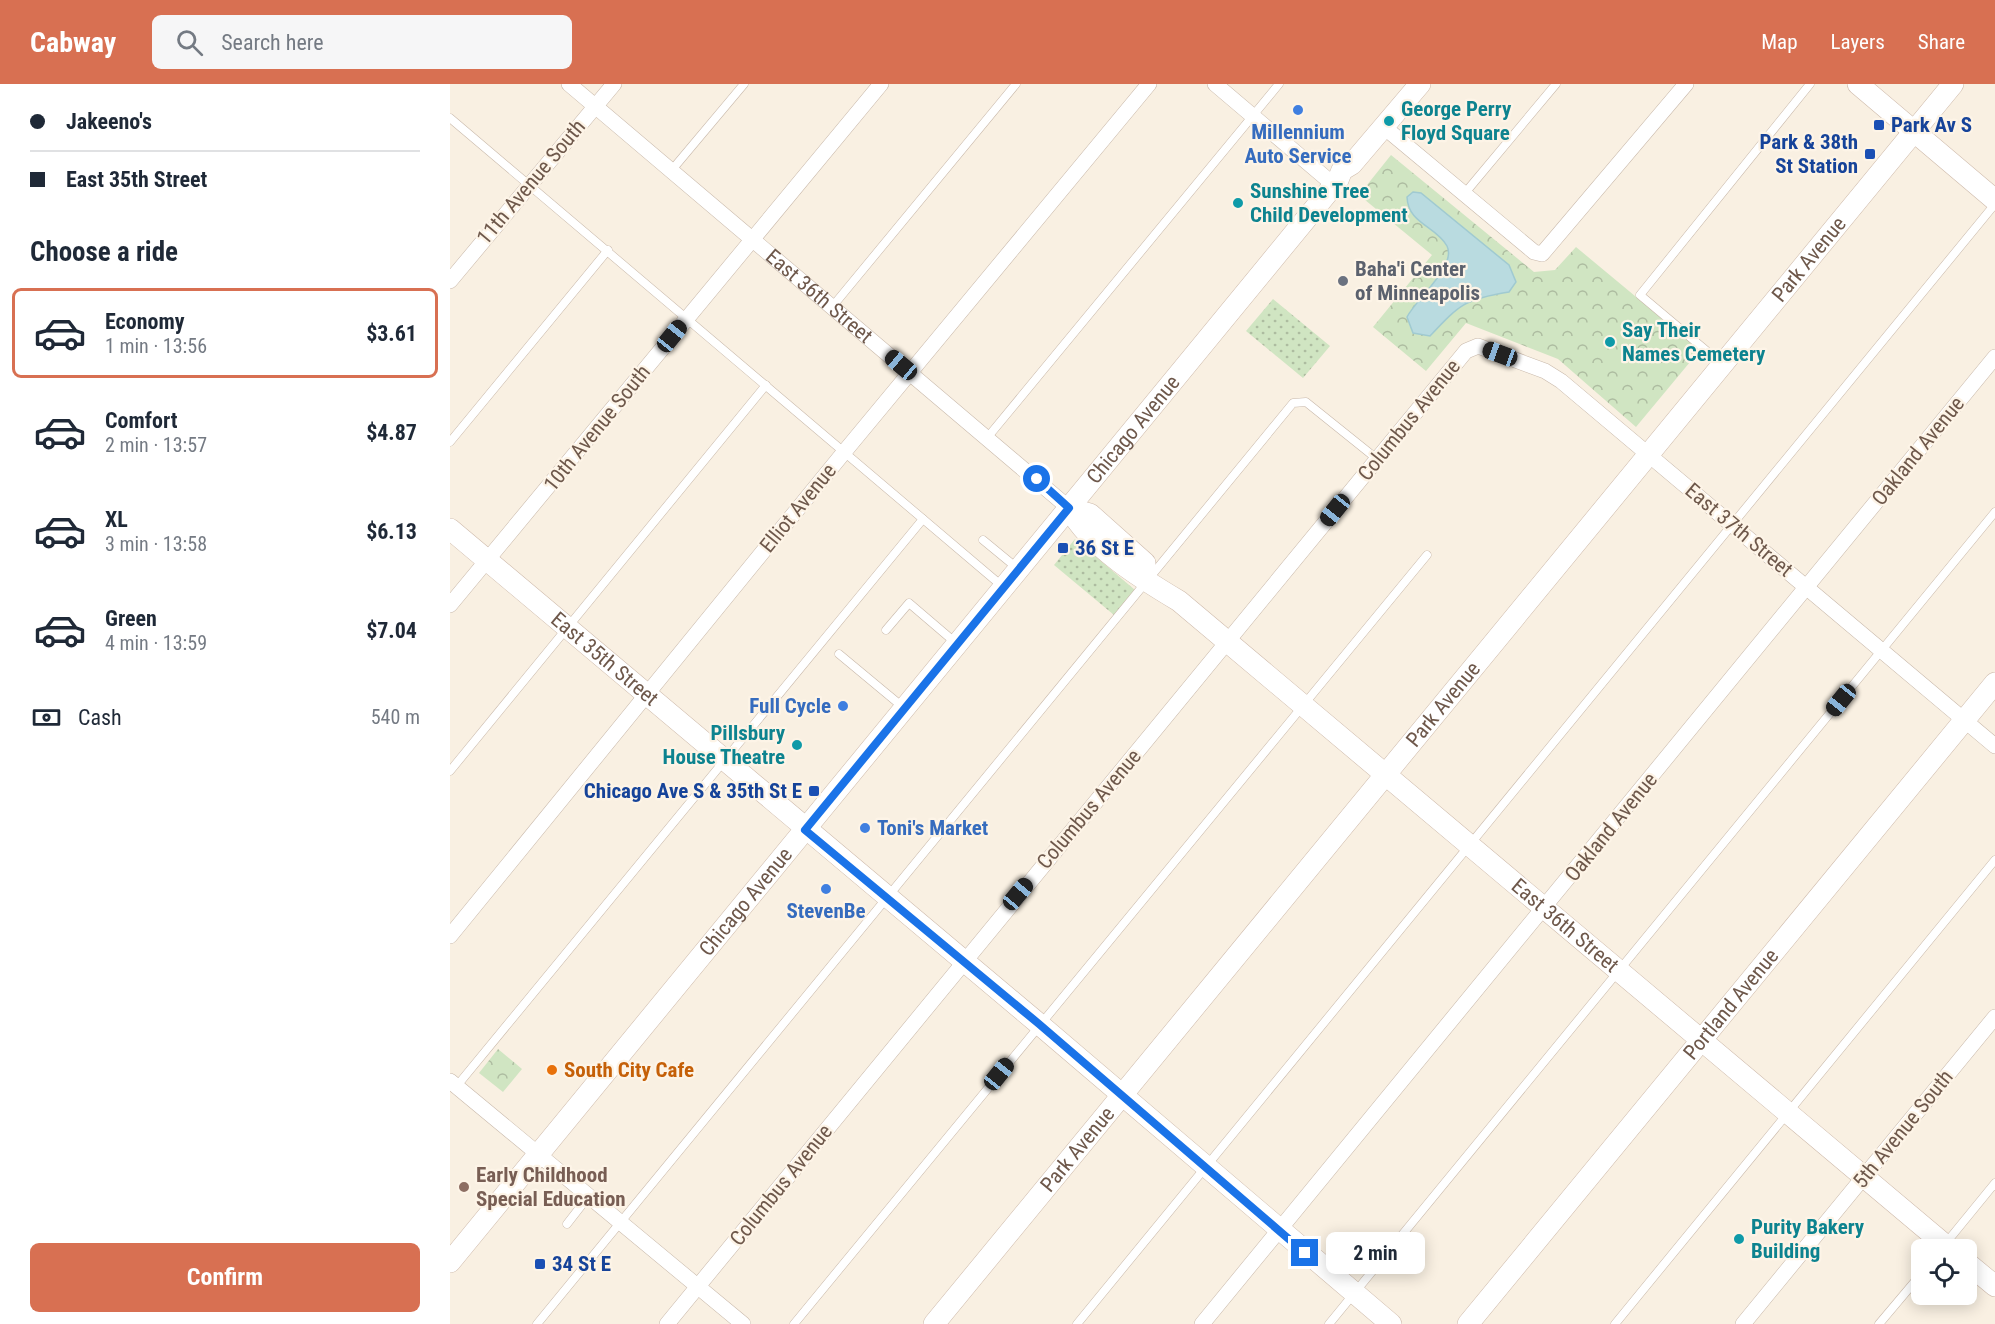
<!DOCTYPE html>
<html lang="en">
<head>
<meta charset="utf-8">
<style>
	:root { --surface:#fff; --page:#f6f6f7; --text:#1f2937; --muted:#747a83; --line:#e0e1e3; --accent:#d87052 }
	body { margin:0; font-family:"Roboto Condensed",sans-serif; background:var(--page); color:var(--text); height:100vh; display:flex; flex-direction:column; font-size:22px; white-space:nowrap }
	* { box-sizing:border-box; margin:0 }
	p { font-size:20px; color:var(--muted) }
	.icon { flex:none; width:33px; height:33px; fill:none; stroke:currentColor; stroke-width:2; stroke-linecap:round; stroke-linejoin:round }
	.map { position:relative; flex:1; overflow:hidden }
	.panel { display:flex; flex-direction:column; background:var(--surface); width:450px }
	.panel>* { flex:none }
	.guide { display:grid; align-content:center; height:132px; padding:0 30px; background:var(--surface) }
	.tools { position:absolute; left:1461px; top:1155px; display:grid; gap:12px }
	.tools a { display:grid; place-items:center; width:66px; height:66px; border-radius:9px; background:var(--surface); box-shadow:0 3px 15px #0003; font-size:30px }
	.end { position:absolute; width:27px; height:27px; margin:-14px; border:8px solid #1a73e8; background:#fff; box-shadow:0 0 0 3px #fff }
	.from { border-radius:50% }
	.bubble { position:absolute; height:42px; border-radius:9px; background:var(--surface); box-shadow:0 3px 15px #0003; font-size:20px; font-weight:700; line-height:42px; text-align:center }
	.car { position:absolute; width:18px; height:36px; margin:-18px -9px; border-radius:8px; box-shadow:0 0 4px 2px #0007; background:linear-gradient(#222 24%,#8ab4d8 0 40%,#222 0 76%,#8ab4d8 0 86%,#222 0) }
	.guide b { display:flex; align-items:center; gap:21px; height:57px; font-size:22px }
	.guide b+b { border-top:2px solid var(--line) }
	.guide i { width:15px; height:15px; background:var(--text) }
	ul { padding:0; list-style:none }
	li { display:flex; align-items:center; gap:18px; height:90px; margin:0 12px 9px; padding:0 18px; border:3px solid transparent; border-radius:9px }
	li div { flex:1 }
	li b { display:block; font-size:22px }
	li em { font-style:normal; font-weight:700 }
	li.on { border-color:var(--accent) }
	li>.icon { width:54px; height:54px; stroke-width:1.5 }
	h2 { padding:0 30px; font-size:27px; line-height:72px }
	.pay { display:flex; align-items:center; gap:15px; height:66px; padding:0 30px; font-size:22px }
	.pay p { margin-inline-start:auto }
	.action { display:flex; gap:12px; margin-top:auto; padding:12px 30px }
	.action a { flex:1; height:69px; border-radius:9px; background:var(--accent); color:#fff; font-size:24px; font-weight:700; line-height:69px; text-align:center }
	header { display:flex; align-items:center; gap:36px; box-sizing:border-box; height:84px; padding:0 30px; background:var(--accent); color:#fff }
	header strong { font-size:28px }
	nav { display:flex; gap:33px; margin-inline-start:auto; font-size:21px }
	.search { width:420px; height:54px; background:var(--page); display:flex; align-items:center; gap:15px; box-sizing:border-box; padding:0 21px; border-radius:9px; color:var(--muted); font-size:22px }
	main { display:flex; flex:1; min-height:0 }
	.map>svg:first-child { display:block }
</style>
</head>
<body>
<header>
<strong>Cabway</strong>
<div class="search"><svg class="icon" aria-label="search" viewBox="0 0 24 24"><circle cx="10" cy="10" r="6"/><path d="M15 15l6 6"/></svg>Search here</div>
<nav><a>Map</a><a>Layers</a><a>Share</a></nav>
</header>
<main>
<section class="panel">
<div class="guide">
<b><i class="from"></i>Jakeeno's</b>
<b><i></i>East 35th Street</b>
</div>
<h2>Choose a ride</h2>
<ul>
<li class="on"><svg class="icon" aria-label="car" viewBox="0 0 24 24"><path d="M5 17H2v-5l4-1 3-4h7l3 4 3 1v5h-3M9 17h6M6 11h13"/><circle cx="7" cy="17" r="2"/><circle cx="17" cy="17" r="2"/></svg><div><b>Economy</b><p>1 min · 13:56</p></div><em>$3.61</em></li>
<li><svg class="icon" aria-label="car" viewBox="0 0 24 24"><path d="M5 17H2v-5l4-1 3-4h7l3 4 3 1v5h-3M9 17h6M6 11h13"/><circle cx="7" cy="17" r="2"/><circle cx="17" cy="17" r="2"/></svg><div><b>Comfort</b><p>2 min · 13:57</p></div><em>$4.87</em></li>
<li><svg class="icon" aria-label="car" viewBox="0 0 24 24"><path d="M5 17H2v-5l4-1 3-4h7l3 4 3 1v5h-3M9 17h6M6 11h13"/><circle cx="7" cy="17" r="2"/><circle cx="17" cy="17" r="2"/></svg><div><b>XL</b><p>3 min · 13:58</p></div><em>$6.13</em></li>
<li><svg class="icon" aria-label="car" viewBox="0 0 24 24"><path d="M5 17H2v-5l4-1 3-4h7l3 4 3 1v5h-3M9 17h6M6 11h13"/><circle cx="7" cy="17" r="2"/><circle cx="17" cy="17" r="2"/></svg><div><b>Green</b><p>4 min · 13:59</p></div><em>$7.04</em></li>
</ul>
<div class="pay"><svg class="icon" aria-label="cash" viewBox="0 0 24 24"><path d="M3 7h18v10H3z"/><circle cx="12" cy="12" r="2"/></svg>Cash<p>540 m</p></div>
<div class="action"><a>Confirm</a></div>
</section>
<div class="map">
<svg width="1545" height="1240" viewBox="0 0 1545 1240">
	<defs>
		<pattern id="grass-dots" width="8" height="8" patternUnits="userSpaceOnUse" patternTransform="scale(1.5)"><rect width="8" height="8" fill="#d0e5c2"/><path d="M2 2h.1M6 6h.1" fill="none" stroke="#adbca0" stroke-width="1.8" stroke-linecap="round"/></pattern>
		<pattern id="park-crowns" width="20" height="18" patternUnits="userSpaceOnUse" patternTransform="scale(1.5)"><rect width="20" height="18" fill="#d0e5c2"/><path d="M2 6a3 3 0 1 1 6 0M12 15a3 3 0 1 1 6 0" fill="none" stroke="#adbca0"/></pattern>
	</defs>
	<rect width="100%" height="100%" fill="#f9f0e2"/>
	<g fill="url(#grass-dots)">
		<polygon points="823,215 880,262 853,294 796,247"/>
		<polygon points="625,455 685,506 664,531 604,481"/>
	</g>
	<g fill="url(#park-crowns)">
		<polygon points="941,71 1084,188 1105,186 1126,163 1250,266 1186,343 1108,275 1016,239 976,287 923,243 982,171 909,111"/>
		<polygon points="48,965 72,985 53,1008 29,989"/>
	</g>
	<path fill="#b9dbe0" stroke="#a0cad1" stroke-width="1.5" d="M963 108 971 109 1059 181 1066 198 1059 208C1015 215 1010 220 980 252L963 249 957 233C966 215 1007 182 997 162 986 142 958 140 957 113Z"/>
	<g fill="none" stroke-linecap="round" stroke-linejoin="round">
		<defs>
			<g id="lane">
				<polyline points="0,34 552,502"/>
				<polyline points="221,87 294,0"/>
				<polyline points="1015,109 1106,0"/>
				<polyline points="382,223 566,0"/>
				<polyline points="1271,279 1190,211 1360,0"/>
				<polyline points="537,354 829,0"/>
				<polyline points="0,358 158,166"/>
				<polyline points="533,456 567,484"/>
				<polyline points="436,546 459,519 507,560"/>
				<polyline points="389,570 454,624"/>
				<polyline points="0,687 316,301"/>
				<polyline points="6,1003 473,435"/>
				<polyline points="117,1140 138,1113"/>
				<polyline points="1496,1159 1545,1099"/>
				<polyline points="87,1240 843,319 856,318 927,375"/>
				<polyline points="344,1240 977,471"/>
				<polyline points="627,1240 1545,120"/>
				<polyline points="879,1240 1545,428"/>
				<polyline points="1165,1240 1545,776"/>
				<polyline points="1429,1240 1472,1189"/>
			</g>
			<g id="street">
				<path id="s1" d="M119 0 619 424"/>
				<polyline points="765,0 884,101"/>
				<polyline points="934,43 1084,168 1092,170 1236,0"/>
				<polyline points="0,197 164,0"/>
				<polyline points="0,521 431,0"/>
				<polyline points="0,852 395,367 699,0"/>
				<polyline points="0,997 293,1240"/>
				<polyline points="217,1240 1016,267 1028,262 1095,287 1111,297 1545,662"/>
				<polyline points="752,1240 1545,273"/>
				<polyline points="1293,1240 1545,933"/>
			</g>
			<g id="secondary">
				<polyline points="1408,0 1545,116"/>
				<path id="s2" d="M619 424C640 463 692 495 729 517L1501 1166"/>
				<polyline points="619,424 640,430 695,479"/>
				<path id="s3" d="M0 445 589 940 941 1240"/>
				<path id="s4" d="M0 1178 888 96 892 86 902 80 970 0"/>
				<polyline points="1516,1178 1545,1202"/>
				<path id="s5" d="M484 1240 1503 0"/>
				<path id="s6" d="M1018 1240 1545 599"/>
			</g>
		</defs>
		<use href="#lane" stroke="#c8b8aa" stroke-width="9"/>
		<use href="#street" stroke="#c8b8aa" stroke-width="16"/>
		<use href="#secondary" stroke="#cebaab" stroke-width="22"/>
		<use href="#lane" stroke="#fff" stroke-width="8"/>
		<use href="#street" stroke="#fff" stroke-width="15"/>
		<use href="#secondary" stroke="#fff" stroke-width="21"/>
	</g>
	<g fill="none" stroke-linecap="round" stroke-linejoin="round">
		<polyline stroke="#1a73e8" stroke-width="8" points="587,395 619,424 355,746 589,940 855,1169"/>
	</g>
	<g fill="#3f7fe0" stroke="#fdf4e7" stroke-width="2">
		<circle cx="848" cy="26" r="6"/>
		<circle cx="393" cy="622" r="6"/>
		<circle cx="415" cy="744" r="6"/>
		<circle cx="376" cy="805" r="6"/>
	</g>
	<g fill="#0f9aa8" stroke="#fdf4e7" stroke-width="2">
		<circle cx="939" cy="37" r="6"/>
		<circle cx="788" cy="119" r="6"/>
		<circle cx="1160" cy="258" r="6"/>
		<circle cx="347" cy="661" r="6"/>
		<circle cx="1289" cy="1155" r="6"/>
	</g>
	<g fill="#1a4fb4" stroke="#fdf4e7" stroke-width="2">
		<rect x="1423" y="35" width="12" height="12" rx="3"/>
		<rect x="1414" y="64" width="12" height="12" rx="3"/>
		<rect x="607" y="458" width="12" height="12" rx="3"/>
		<rect x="358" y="701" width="12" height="12" rx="3"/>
		<rect x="84" y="1174" width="12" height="12" rx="3"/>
	</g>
	<circle fill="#6b7280" stroke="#fdf4e7" stroke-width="2" cx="893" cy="197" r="6"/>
	<circle fill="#e8710a" stroke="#fdf4e7" stroke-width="2" cx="102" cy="986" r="6"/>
	<circle fill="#8d6e63" stroke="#fdf4e7" stroke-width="2" cx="14" cy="1103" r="6"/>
	<g text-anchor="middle" stroke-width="4.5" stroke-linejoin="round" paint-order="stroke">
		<g font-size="21" font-weight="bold" fill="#0d838f" stroke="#fdf4e7" text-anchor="start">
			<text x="951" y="32">George Perry<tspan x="951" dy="24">Floyd Square</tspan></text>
			<text x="800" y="114">Sunshine Tree<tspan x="800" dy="24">Child Development</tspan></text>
			<text x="1172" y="253">Say Their<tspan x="1172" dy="24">Names Cemetery</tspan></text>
			<text x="335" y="656" text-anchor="end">Pillsbury<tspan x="335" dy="24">House Theatre</tspan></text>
			<text x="1301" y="1150">Purity Bakery<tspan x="1301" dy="24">Building</tspan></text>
		</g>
		<g font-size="21" font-weight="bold" fill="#164399" stroke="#fdf4e7" text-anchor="start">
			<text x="1441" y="48">Park Av S</text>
			<text x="1408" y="65" text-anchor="end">Park &amp; 38th<tspan x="1408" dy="24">St Station</tspan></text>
			<text x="625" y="471">36 St E</text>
			<text x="352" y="714" text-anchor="end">Chicago Ave S &amp; 35th St E</text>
			<text x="102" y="1187">34 St E</text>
		</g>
		<g font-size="21" font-weight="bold" fill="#366cbe" stroke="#fdf4e7">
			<text x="848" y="55">Millennium<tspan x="848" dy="24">Auto Service</tspan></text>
			<text x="381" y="629" text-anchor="end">Full Cycle</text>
			<text x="427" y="751" text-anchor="start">Toni's Market</text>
			<text x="376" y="834">StevenBe</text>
		</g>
		<g font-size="21" fill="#6e584b" stroke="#fdf4e7">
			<text transform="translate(81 98) rotate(-50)" y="7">11th Avenue South</text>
			<text dy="7" stroke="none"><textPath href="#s5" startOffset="1378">Park Avenue</textPath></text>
			<text dy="7" stroke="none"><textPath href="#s1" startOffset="328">East 36th Street</textPath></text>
			<text transform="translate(959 336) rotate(-51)" y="7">Columbus Avenue</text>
			<text transform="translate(147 344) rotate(-51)" y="7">10th Avenue South</text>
			<text dy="7" stroke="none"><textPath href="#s4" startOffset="1077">Chicago Avenue</textPath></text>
			<text transform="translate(1468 367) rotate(-51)" y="7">Oakland Avenue</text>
			<text transform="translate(348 424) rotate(-51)" y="7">Elliot Avenue</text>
			<text transform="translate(1289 446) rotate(40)" y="7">East 37th Street</text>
			<text dy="7" stroke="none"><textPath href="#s3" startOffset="202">East 35th Street</textPath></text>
			<text dy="7" stroke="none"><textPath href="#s5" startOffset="802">Park Avenue</textPath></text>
			<text transform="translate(639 725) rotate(-50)" y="7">Columbus Avenue</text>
			<text transform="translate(1161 743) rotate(-51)" y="7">Oakland Avenue</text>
			<text dy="7" stroke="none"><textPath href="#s4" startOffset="466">Chicago Avenue</textPath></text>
			<text dy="7" stroke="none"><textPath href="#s2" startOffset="650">East 36th Street</textPath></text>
			<text dy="7" stroke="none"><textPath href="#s6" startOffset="414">Portland Avenue</textPath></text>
			<text transform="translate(1453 1045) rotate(-51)" y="7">5th Avenue South</text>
			<text dy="7" stroke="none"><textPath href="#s5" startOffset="226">Park Avenue</textPath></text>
			<text transform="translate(331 1101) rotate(-51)" y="7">Columbus Avenue</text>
		</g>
		<g font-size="21" font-weight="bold" fill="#5b616d" stroke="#fdf4e7" text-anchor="start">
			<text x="905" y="192">Baha'i Center<tspan x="905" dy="24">of Minneapolis</tspan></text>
		</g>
		<g font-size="21" font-weight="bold" fill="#c56008" stroke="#fdf4e7" text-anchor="start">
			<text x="114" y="993">South City Cafe</text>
		</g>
		<g font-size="21" font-weight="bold" fill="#785e54" stroke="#fdf4e7" text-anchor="start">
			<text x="26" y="1098">Early Childhood<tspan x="26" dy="24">Special Education</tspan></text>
		</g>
	</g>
</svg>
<div class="tools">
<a><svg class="icon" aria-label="locate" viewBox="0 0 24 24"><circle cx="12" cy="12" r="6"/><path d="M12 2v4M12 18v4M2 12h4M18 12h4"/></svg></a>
</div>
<i class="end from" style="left:587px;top:395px"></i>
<i class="end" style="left:855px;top:1169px"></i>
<div class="bubble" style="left:876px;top:1148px;width:99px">2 min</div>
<i class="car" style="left:222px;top:252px;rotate:39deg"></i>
<i class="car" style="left:1050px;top:270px;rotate:290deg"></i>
<i class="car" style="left:451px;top:281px;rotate:310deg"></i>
<i class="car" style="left:885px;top:426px;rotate:219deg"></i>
<i class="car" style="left:1391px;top:616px;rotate:219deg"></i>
<i class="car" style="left:568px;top:810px;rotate:40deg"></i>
<i class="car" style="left:549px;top:990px;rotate:39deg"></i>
</div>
</main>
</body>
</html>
